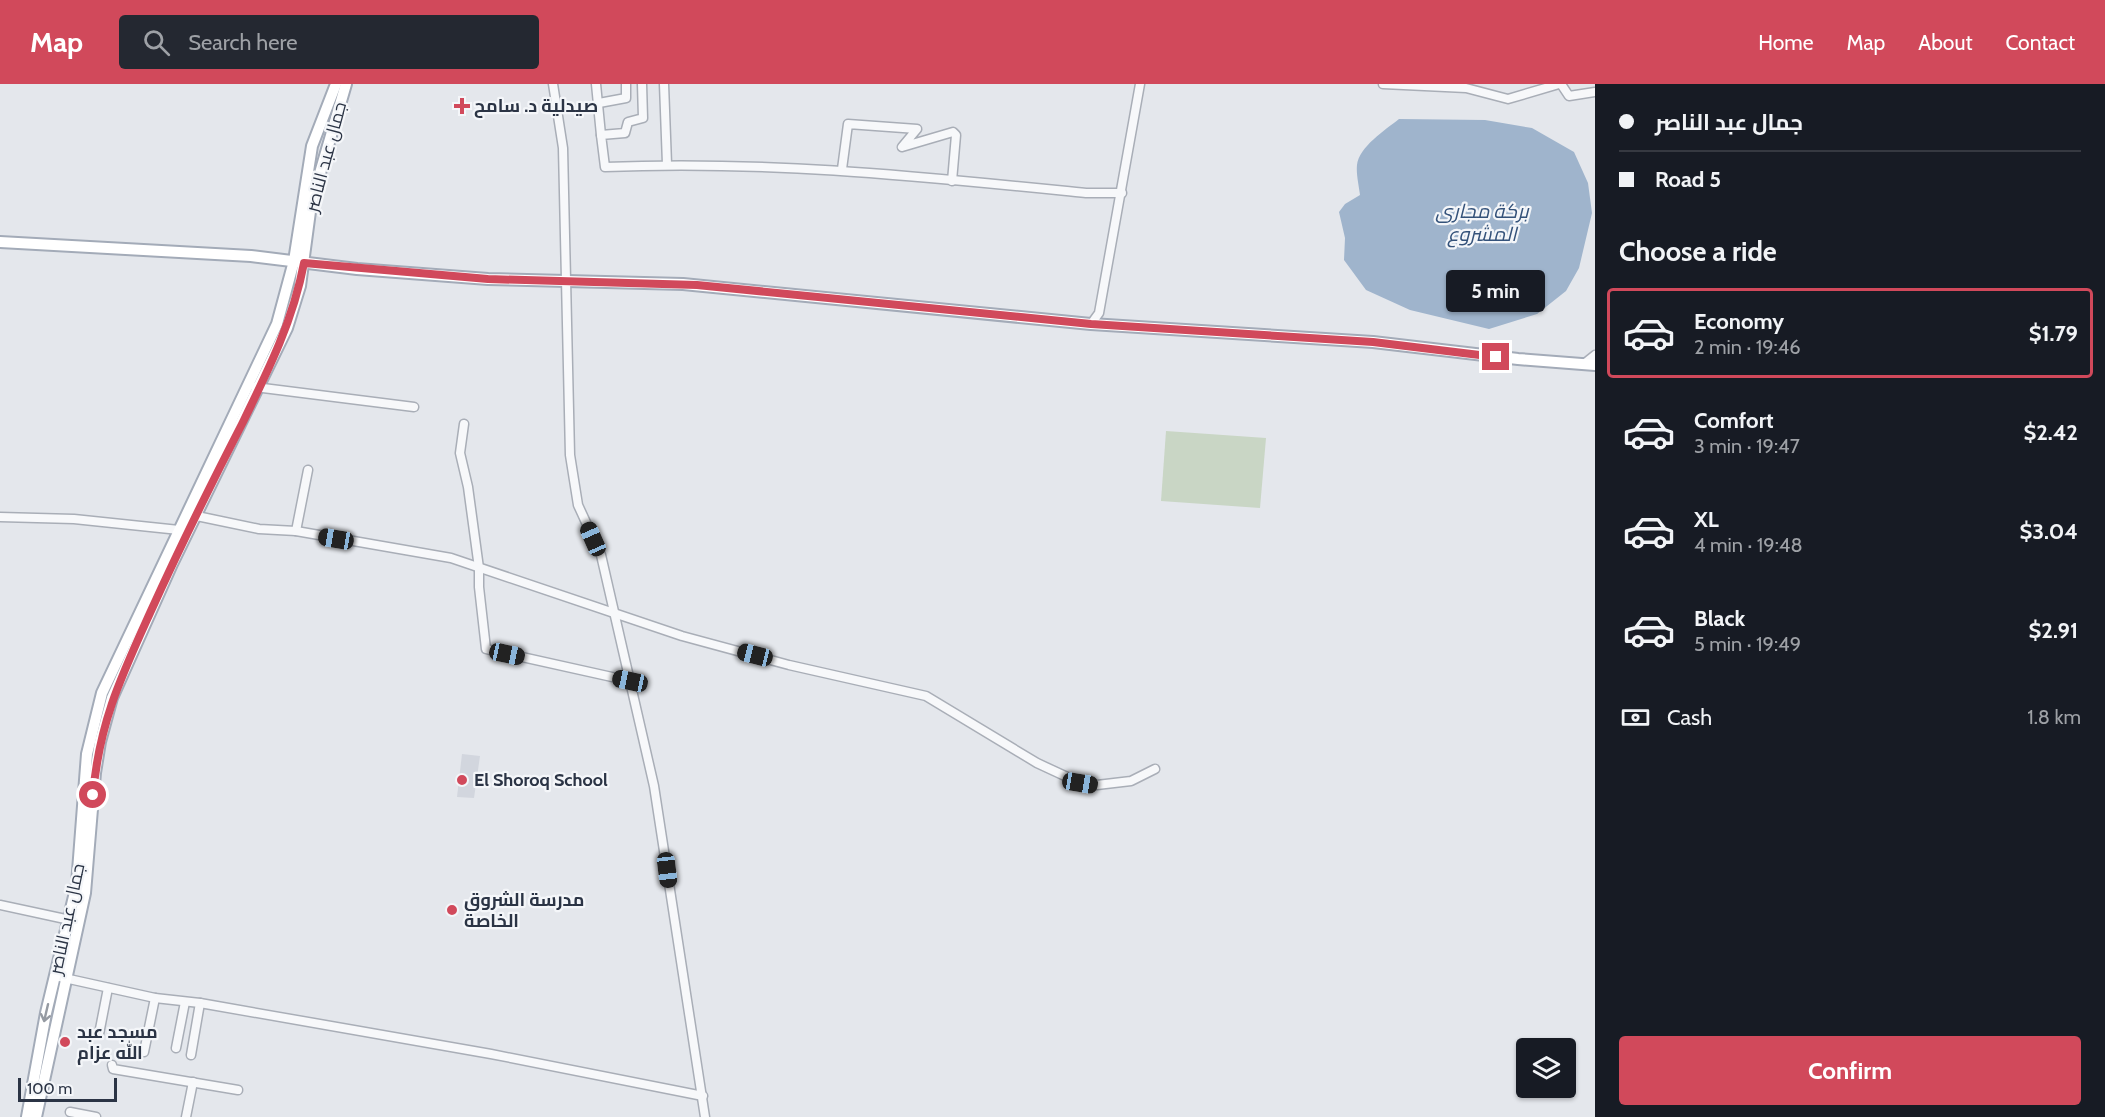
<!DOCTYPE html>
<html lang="en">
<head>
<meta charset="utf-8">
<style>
	:root { --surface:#171b24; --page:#242831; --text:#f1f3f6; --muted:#9ea1a6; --line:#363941; --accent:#d1495b }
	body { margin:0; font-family:Cabin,Cairo,sans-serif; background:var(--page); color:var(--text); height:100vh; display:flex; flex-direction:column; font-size:22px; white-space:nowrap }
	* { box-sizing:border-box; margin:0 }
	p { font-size:20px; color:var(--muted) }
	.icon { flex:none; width:33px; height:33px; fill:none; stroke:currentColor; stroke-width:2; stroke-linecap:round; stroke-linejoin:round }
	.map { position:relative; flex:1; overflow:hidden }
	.drawer { display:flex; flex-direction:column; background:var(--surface); width:510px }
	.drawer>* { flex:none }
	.top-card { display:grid; align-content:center; height:132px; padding:0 24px; background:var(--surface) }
	.tools { position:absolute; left:1516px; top:954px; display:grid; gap:12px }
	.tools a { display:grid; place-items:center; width:60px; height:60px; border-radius:6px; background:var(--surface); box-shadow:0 2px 4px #0004; font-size:30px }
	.scale { position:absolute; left:18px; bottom:15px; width:99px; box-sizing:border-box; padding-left:6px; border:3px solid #2b3445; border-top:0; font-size:16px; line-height:21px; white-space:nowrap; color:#2b3445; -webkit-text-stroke:4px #f4f6f9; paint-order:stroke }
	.end { position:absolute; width:27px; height:27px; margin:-14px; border:8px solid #d1495b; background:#fff; box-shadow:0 0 0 3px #fff }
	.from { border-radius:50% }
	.bubble { position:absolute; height:42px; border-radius:6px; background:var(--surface); box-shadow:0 2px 4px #0004; font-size:20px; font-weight:700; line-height:42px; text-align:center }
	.car { position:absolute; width:18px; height:36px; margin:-18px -9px; border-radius:8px; box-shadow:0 0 4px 2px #0007; background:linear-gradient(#222 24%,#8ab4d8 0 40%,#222 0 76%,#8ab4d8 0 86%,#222 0) }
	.top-card b { display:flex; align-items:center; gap:21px; height:57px; font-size:22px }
	.top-card b+b { border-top:2px solid var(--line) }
	.top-card i { width:15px; height:15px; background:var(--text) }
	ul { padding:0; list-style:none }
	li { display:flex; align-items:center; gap:18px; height:90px; margin:0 12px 9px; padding:0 12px; border:3px solid transparent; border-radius:6px }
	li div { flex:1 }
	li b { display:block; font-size:22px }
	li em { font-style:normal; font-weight:700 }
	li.active { border-color:var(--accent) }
	li>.icon { width:54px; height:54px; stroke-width:1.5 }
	h2 { padding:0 24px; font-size:27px; line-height:72px }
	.pay { display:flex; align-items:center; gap:15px; height:66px; padding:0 24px; font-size:22px }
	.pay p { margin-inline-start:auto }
	.primary-button { display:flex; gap:12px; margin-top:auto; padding:12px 24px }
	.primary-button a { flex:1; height:69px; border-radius:6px; background:var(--accent); color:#fff; font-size:24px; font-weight:700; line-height:69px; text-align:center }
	header { display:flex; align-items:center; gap:36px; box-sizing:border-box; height:84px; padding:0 30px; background:var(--accent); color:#fff }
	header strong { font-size:28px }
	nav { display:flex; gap:33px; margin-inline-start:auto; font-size:21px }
	.search { width:420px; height:54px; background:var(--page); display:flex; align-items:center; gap:15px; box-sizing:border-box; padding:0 21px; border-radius:6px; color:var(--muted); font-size:22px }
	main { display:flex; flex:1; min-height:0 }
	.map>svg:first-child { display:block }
</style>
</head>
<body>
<header>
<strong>Map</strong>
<div class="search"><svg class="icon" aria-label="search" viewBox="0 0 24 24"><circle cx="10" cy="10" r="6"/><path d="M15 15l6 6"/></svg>Search here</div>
<nav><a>Home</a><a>Map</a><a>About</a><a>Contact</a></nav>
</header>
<main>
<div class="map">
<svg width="1595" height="1033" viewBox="0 0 1595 1033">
	<rect width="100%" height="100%" fill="#e4e7ec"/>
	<polygon fill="#d2d6de" points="462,670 480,672 474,714 457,713"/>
	<polygon fill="#c9d6c5" points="1166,347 1266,354 1260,424 1161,417"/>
	<path fill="#9fb4cc" d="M1399 35 1485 36 1532 44 1574 68 1588 99 1592 129 1579 184 1566 207 1537 230 1489 245 1410 226 1366 206 1344 176 1345 154 1339 128 1345 120 1360 111C1359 102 1356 90 1357 81 1359 63 1385 46 1399 35Z"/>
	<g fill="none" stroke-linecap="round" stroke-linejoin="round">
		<defs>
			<g id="minor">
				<polyline points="553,0 563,64 570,371 578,421 601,471 654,702 705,1033"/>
				<polyline points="596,0 601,51"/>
				<path d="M642 0 643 34 628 38 625 49 601 51 605 83C767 76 925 93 1086 109H1122"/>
				<polyline points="664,0 667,80"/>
				<polyline points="1383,0 1466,4 1508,15 1559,0"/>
				<polyline points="1561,0 1569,12 1595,8"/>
				<polyline points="599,19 626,14 626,0"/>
				<polyline points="842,85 848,40 917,45 902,63 953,48 956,51 952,97"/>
				<polyline points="1091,240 1099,229 1140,0"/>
				<polyline points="1585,279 1595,271"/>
				<polyline points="255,303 414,323"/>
				<polyline points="464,340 460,369 468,403 479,484 479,503 486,565 630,597"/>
				<polyline points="192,431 259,445 296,447 451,474 682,552 789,581 926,612 1037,679 1078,698 1097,701 1131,697 1155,685"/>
				<polyline points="0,433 74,435 179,446"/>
				<polyline points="296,447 308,386"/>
				<polyline points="0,821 70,836"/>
				<polyline points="60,893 155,914 200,919 491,970 703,1012"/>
				<polyline points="99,950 108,904"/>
				<polyline points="176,964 185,918"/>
				<polyline points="144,968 155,914"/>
				<polyline points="191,971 200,919"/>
				<polyline points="112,981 113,985 238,1006"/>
				<polyline points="70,1028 96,1033"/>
				<polyline points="186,1033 193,998"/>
			</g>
			<g id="major">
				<polyline points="0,158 251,172 357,185 488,195 683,200 1091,240 1373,258 1518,275 1595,281"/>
				<polyline points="27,1033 46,929 77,800 87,670 102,609 277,240 294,177 312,62 336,0"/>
				<polyline points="36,1033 85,809 95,689 100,658 112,614 172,480 287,244 300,202 311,120 346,0"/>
			</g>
		</defs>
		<use href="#minor" stroke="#a9aeb7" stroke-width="11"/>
		<use href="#major" stroke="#a3abb8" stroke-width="14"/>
		<use href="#minor" stroke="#f7f8fa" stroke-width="8"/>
		<use href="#major" stroke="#fff" stroke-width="10"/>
	</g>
	<defs><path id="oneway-shaft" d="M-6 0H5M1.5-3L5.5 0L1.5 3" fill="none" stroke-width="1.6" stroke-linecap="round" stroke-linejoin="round" transform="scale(1.5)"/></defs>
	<use stroke="#959aa2" href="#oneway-shaft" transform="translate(46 929) rotate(103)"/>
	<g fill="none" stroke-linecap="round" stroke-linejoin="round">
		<path stroke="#d1495b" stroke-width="8" d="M93 711C99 639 121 593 150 529 179 465 210 402 242 340 268 287 293 237 304 179L488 195 697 201 1091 240 1373 258 1496 273"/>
	</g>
	<g fill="#d1495b" stroke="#f4f6f9" stroke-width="2">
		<path d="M459 13h6v6h6v6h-6v6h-6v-6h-6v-6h6z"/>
		<circle cx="462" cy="696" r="6"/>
		<circle cx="452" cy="826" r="6"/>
		<circle cx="65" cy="958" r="6"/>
	</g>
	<g text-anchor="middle" stroke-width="4.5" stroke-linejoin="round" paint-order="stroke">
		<g font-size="18" font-weight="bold" fill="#2b3445" stroke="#f4f6f9" text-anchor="start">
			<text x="474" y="28">صيدلية د. سامح</text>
			<text x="474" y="702">El Shoroq School</text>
			<text x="464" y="822">مدرسة الشروق<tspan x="464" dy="21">الخاصة</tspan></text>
			<text x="77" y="954">مسجد عبد<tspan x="77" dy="21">الله عزام</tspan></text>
		</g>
		<g font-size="18" fill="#2b3445" stroke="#f4f6f9">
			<text transform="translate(326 73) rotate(-75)" y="6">جمال عبد الناصر</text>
			<text transform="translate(67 835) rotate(-78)" y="6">جمال عبد الناصر</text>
		</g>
		<g font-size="20" font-style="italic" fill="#34527a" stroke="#f4f6f9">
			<text x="1482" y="134">بركة مجارى<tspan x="1482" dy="23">المشروع</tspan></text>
		</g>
	</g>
</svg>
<div class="tools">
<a><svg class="icon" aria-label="layers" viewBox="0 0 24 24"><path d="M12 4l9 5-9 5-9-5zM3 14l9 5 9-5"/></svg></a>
</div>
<div class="scale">100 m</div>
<i class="end from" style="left:93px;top:711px"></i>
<i class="end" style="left:1496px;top:273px"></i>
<div class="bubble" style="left:1446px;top:186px;width:99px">5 min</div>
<i class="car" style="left:336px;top:455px;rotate:280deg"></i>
<i class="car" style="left:593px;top:455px;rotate:336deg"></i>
<i class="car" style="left:507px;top:570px;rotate:102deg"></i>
<i class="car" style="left:755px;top:571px;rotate:284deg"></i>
<i class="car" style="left:630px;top:597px;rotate:282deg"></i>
<i class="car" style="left:1080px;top:699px;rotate:99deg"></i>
<i class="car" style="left:667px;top:786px;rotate:173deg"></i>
</div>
<section class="drawer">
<div class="top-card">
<b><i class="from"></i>جمال عبد الناصر</b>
<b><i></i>Road 5</b>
</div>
<h2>Choose a ride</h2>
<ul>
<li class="active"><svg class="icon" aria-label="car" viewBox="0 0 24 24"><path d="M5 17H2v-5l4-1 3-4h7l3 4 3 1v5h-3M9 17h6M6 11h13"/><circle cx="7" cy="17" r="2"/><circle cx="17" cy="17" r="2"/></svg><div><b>Economy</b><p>2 min · 19:46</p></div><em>$1.79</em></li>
<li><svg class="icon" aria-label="car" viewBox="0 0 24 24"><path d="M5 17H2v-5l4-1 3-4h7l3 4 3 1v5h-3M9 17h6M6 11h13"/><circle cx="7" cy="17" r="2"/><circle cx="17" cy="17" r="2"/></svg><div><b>Comfort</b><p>3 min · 19:47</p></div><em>$2.42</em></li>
<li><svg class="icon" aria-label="car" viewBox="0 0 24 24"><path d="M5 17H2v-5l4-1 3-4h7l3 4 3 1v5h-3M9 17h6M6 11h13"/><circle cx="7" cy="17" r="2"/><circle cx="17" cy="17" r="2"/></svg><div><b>XL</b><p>4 min · 19:48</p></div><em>$3.04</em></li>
<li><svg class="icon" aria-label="car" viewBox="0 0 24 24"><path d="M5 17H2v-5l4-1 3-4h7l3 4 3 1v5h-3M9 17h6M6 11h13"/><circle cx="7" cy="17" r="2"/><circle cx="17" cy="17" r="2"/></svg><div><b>Black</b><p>5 min · 19:49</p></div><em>$2.91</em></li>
</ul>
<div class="pay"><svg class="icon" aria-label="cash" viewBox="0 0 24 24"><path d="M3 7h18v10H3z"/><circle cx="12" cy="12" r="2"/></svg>Cash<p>1.8 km</p></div>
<div class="primary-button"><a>Confirm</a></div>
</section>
</main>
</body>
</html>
